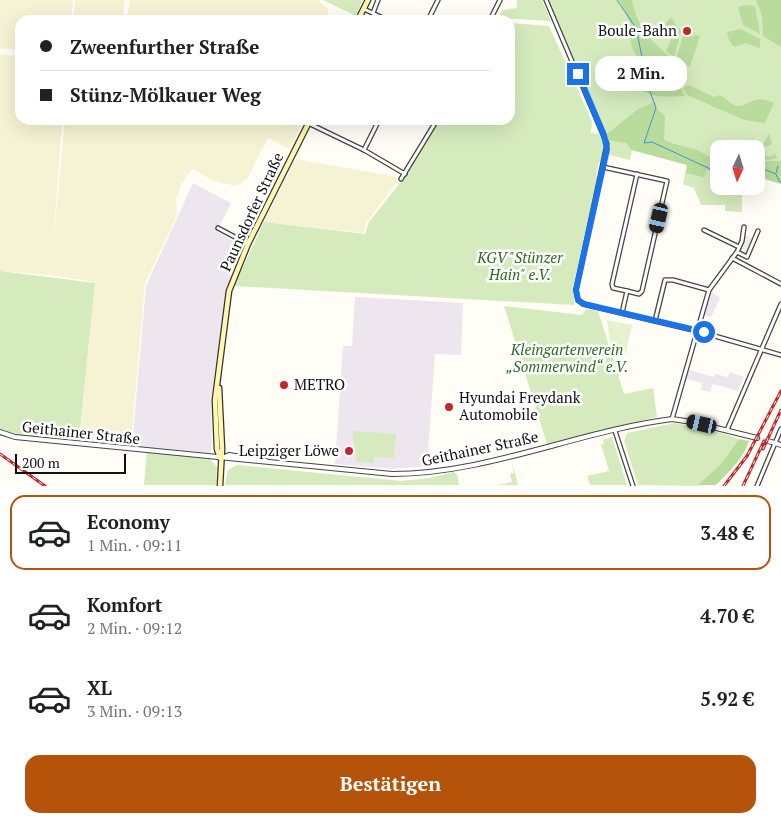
<!DOCTYPE html>
<html lang="de">
<head>
<meta charset="utf-8">
<style>
	:root { --surface:#fff; --page:#f2f2f2; --text:#202124; --muted:#757577; --line:#e0e0e0; --accent:#b45309 }
	body { margin:0; font-family:"PT Serif",serif; background:var(--page); color:var(--text); height:100vh; display:flex; flex-direction:column; font-size:19px; white-space:nowrap }
	* { box-sizing:border-box; margin:0 }
	p { font-size:16px; color:var(--muted) }
	.icon { flex:none; width:28px; height:28px; fill:none; stroke:currentColor; stroke-width:2; stroke-linecap:round; stroke-linejoin:round }
	.map { position:relative; height:486px; overflow:hidden }
	.details { display:flex; flex-direction:column; background:var(--surface); flex:1 }
	.details>* { flex:none }
	.banner { position:absolute; left:15px; top:15px; width:500px; height:110px; border-radius:15px; box-shadow:0 5px 20px #0002; display:grid; align-content:center; height:110px; padding:0 25px; background:var(--surface) }
	.needle { width:32px; rotate:184deg }
	.buttons { position:absolute; left:710px; top:140px; display:grid; gap:10px }
	.buttons a { display:grid; place-items:center; width:55px; height:55px; border-radius:10px; background:var(--surface); box-shadow:0 5px 20px #0002; font-size:25px }
	.scale { position:absolute; left:15px; bottom:12px; width:111px; box-sizing:border-box; padding-left:5px; border:2px solid #111; border-top:0; font-size:14px; line-height:18px; white-space:nowrap; color:#111; -webkit-text-stroke:4px #fff; paint-order:stroke }
	.end { position:absolute; width:22px; height:22px; margin:-11px; border:6px solid #1a73e8; background:#fff; box-shadow:0 0 0 2px #fff }
	.from { border-radius:50% }
	.bubble { position:absolute; height:35px; border-radius:15px; background:var(--surface); box-shadow:0 5px 20px #0002; font-size:16px; font-weight:800; line-height:35px; text-align:center }
	.car { position:absolute; width:15px; height:30px; margin:-15px -8px; border-radius:6px; box-shadow:0 0 4px 1px #0007; background:linear-gradient(#222 24%,#8ab4d8 0 40%,#222 0 76%,#8ab4d8 0 86%,#222 0) }
	.banner b { display:flex; align-items:center; gap:18px; height:48px; font-size:19px }
	.banner b+b { border-top:1px solid var(--line) }
	.banner i { width:12px; height:12px; background:var(--text) }
	ul { padding:9px 0 0; list-style:none }
	li { display:flex; align-items:center; gap:15px; height:75px; margin:0 10px 8px; padding:0 15px; border:2px solid transparent; border-radius:15px }
	li div { flex:1 }
	li b { display:block; font-size:19px }
	li em { font-style:normal; font-weight:800 }
	li.selected { border-color:var(--accent) }
	li>.icon { width:45px; height:45px; stroke-width:1.5 }
	.action { display:flex; gap:10px; margin-top:auto; padding:10px 25px }
	.action a { flex:1; height:58px; border-radius:15px; background:var(--accent); color:#fff; font-size:20px; font-weight:800; line-height:58px; text-align:center }
	.map>svg:first-child { display:block }
</style>
</head>
<body>
<div class="map">
<svg width="781" height="486" viewBox="0 0 781 486">
	<rect width="100%" height="100%" fill="#fffdf5"/>
	<g fill="#eee6ef">
		<polygon points="193,183 231,203 217,231 239,245 240,250 225,295 211,400 212,446 210,453 132,446 146,286"/>
		<polygon points="711,291 720,298 711,317 704,314"/>
		<polygon points="355,297 463,303 461,355 435,354 427,466 392,469 335,464 343,346 352,346"/>
		<polygon points="689,370 714,377 715,374 728,377 730,372 744,377 738,391 713,384 710,392 701,390 702,383 686,379"/>
	</g>
	<g fill="#f6f3d4">
		<polygon points="0,0 73,0 71,20 20,20 20,50 0,48"/>
		<polygon points="75,0 125,0 122,20 73,20"/>
		<polygon points="130,0 318,0 328,9 327,20 127,20"/>
		<polygon points="0,55 20,56 20,120 62,120 53,245 65,120 304,120 289,149 268,138 247,179 236,186 214,181 192,169 181,185 176,200 177,215 145,284 131,442 80,437 95,282 50,275 0,271"/>
		<polygon points="296,159 397,177 396,183 367,222 363,233 264,222"/>
	</g>
	<g fill="#d5ebbd">
		<polygon points="323,0 360,0 362,1 356,16"/>
		<polygon points="517,0 542,0 551,21 498,18 502,10 517,8"/>
		<polygon points="547,0 781,0 781,184 756,176 756,149 719,149 719,186 742,186 742,212 725,211 725,205 701,205 694,188 683,184 687,165 632,150 630,160 609,155 610,145 607,134"/>
		<polygon points="510,23 549,26 592,121 591,133 602,134 604,152 602,161 599,163 596,177 598,178 574,289 574,305 234,286 264,222 365,234 369,222 407,174 438,120 510,120"/>
		<polygon points="0,271 95,283 79,441 9,434 0,429"/>
		<polygon points="504,306 582,315 586,309 598,311 624,394 653,388 657,417 547,444"/>
		<polygon points="675,423 722,433 739,439 720,465 698,486 638,485 624,441 627,433"/>
		<polygon points="352,431 396,434 394,458 374,457 374,463 357,462"/>
		<polygon points="612,437 627,485 590,485 587,476 609,471 601,444 604,444 603,440"/>
		<polygon points="147,452 210,459 217,467 216,485 144,485"/>
		<polygon points="511,459 518,485 498,485 512,482 510,474 514,473"/>
		<polygon points="237,465 401,481 430,478 454,472 457,474 459,485 225,485 228,470"/>
	</g>
	<g fill="#b9dc9c">
		<path d="M619 0H632C637 27 653 44 674 60L678 82 685 96C667 97 633 100 633 72 634 67 636 61 637 56 630 47 629 37 632 26Z"/>
		<polygon points="756,0 781,0 781,47 763,36 762,16"/>
		<polygon points="745,5 755,6 760,34 743,25 738,7"/>
		<polygon points="671,17 681,32 674,57 666,51 671,39 665,24"/>
		<polygon points="741,29 760,39 760,48 746,43 734,47 729,40 727,32"/>
		<polygon points="684,33 693,37 695,35 700,36 690,67 676,59"/>
		<path d="M689 85 714 97 720 95C725 97 729 103 734 105 748 110 753 92 774 103L765 123 744 120 687 95 683 88Z"/>
		<path d="M655 102 657 109 665 116 664 139C675 147 689 145 701 152 708 155 711 160 719 161V174L706 170 704 177 686 173 687 165 632 150 626 143 608 140 607 134 638 109Z"/>
		<polygon points="769,133 772,144 765,147 766,156 769,157 775,154 777,158 768,160 756,158"/>
		<polygon points="756,161 781,161 781,184 756,176"/>
		<path d="M739 439 749 441C744 458 728 473 716 485H698L720 465Z"/>
	</g>
	<polygon fill="#e6f2cf" points="607,320 632,325 626,353 611,350"/>
	<polygon fill="#f1ede2" points="743,235 755,239 747,257 737,252"/>
	<g fill="none" stroke-linecap="round" stroke-linejoin="round">
		<g stroke="#3f96cf" stroke-width="1">
			<polyline points="617,0 636,28 648,86 656,108 644,143 652,142 719,173"/>
			<polyline points="756,166 776,174 779,181 781,182"/>
			<polyline points="776,173 778,166"/>
		</g>
		<polyline stroke="#dbdad3" stroke-width="4" stroke-dasharray="4 2" stroke-linecap="butt" points="757,438 768,441"/>
		<defs>
			<g id="minor">
				<polyline points="546,0 607,144 576,290 578,300 583,304 697,331 781,355"/>
				<polyline points="364,9 387,20"/>
				<polyline points="373,13 378,0"/>
				<polyline points="428,20 438,0"/>
				<polyline points="490,20 500,0"/>
				<polyline points="308,123 364,150 405,174"/>
				<polyline points="364,150 379,120"/>
				<polyline points="603,167 667,181 642,291 639,294 627,291 622,313"/>
				<polyline points="401,179 437,120"/>
				<polyline points="218,228 248,244"/>
				<polyline points="704,230 739,247"/>
				<polyline points="737,252 747,257 758,231"/>
				<polyline points="732,258 781,284"/>
				<polyline points="627,291 613,288 612,284 637,174"/>
				<polyline points="655,321 665,280 673,280 709,290"/>
				<polyline points="672,419 709,290 737,252 742,241 744,227"/>
				<polyline points="727,430 781,304"/>
				<polyline points="615,431 633,486"/>
				<polyline points="757,486 781,429"/>
			</g>
			<g id="tertiary">
				<path d="M0 432 15 437 392 474C487 474 578 431 672 419L692 422 757 438"/>
				<polyline points="768,441 781,445"/>
				<polyline points="222,458 229,455 266,461"/>
			</g>
			<g id="secondary">
				<polyline points="358,20 368,0"/>
				<polyline points="219,388 222,449 220,486"/>
				<polyline points="220,458 217,449 215,400 229,291 248,244 310,120"/>
			</g>
		</defs>
		<use href="#minor" stroke="#444" stroke-width="5.5"/>
		<use href="#tertiary" stroke="#444" stroke-width="6"/>
		<use href="#secondary" stroke="#333" stroke-width="7"/>
		<use href="#minor" stroke="#fff" stroke-width="3"/>
		<use href="#tertiary" stroke="#fff" stroke-width="4"/>
		<use href="#secondary" stroke="#fff6b0" stroke-width="4.5"/>
		<defs>
			<g id="rail">
				<polyline points="763,449 781,410"/>
				<polyline points="0,454 45,486"/>
				<polyline points="724,486 747,456 781,391"/>
				<polyline points="743,486 764,441"/>
			</g>
		</defs>
		<use href="#rail" stroke="#c4262e" stroke-width="3"/>
		<use href="#rail" stroke="#fff" stroke-width="1" stroke-dasharray="4" stroke-linecap="butt"/>
	</g>
	<g fill="none" stroke-linecap="round" stroke-linejoin="round">
		<polyline stroke="#1a73e8" stroke-width="6" points="578,74 604,135 607,149 576,290 578,300 584,304 704,332"/>
	</g>
	<g fill="#c4262e" stroke="#fff" stroke-width="2">
		<circle cx="687" cy="31" r="5"/>
		<circle cx="284" cy="385" r="5"/>
		<circle cx="449" cy="407" r="5"/>
		<circle cx="349" cy="451" r="5"/>
	</g>
	<g text-anchor="middle" stroke-width="5" stroke-linejoin="round" paint-order="stroke">
		<g font-size="15" fill="#111" stroke="#fff" text-anchor="end">
			<text x="677" y="36">Boule-Bahn</text>
			<text x="294" y="390" text-anchor="start">METRO</text>
			<text x="459" y="403" text-anchor="start">Hyundai Freydank<tspan x="459" dy="17">Automobile</tspan></text>
			<text x="339" y="456">Leipziger Löwe</text>
		</g>
		<g font-size="15" fill="#111" stroke="#fff">
			<text transform="translate(252 212) rotate(-65)" y="5">Paunsdorfer Straße</text>
			<text transform="translate(81 433) rotate(6)" y="5">Geithainer Straße</text>
			<text transform="translate(480 449) rotate(-12)" y="5">Geithainer Straße</text>
		</g>
		<g font-size="15" font-style="italic" fill="#2f6b1f" stroke="#fff">
			<text x="520" y="263">KGV "Stünzer<tspan x="520" dy="17">Hain" e.V.</tspan></text>
			<text x="567" y="355">Kleingartenverein<tspan x="567" dy="17">„Sommerwind“ e.V.</tspan></text>
		</g>
	</g>
</svg>
<div class="buttons">
<a><svg class="needle" viewBox="-14 -14 28 28"><path d="M0-13l5 13h-10z" fill="#e53935"/><path d="M0 13l5-13h-10z" fill="#757577"/></svg></a>
</div>
<div class="scale">200 m</div>
<i class="end from" style="left:704px;top:332px"></i>
<i class="end" style="left:578px;top:74px"></i>
<div class="bubble" style="left:595px;top:56px;width:92px">2 Min.</div>
<i class="car" style="left:659px;top:218px;rotate:193deg"></i>
<i class="car" style="left:702px;top:424px;rotate:283deg"></i>
<div class="banner">
<b><i class="from"></i>Zweenfurther Straße</b>
<b><i></i>Stünz-Mölkauer Weg</b>
</div>
</div>
<section class="details">
<ul>
<li class="selected"><svg class="icon" aria-label="car" viewBox="0 0 24 24"><path d="M5 17H2v-5l4-1 3-4h7l3 4 3 1v5h-3M9 17h6M6 11h13"/><circle cx="7" cy="17" r="2"/><circle cx="17" cy="17" r="2"/></svg><div><b>Economy</b><p>1 Min. · 09:11</p></div><em>3.48 €</em></li>
<li><svg class="icon" aria-label="car" viewBox="0 0 24 24"><path d="M5 17H2v-5l4-1 3-4h7l3 4 3 1v5h-3M9 17h6M6 11h13"/><circle cx="7" cy="17" r="2"/><circle cx="17" cy="17" r="2"/></svg><div><b>Komfort</b><p>2 Min. · 09:12</p></div><em>4.70 €</em></li>
<li><svg class="icon" aria-label="car" viewBox="0 0 24 24"><path d="M5 17H2v-5l4-1 3-4h7l3 4 3 1v5h-3M9 17h6M6 11h13"/><circle cx="7" cy="17" r="2"/><circle cx="17" cy="17" r="2"/></svg><div><b>XL</b><p>3 Min. · 09:13</p></div><em>5.92 €</em></li>
</ul>
<div class="action"><a>Bestätigen</a></div>
</section>
</body>
</html>
